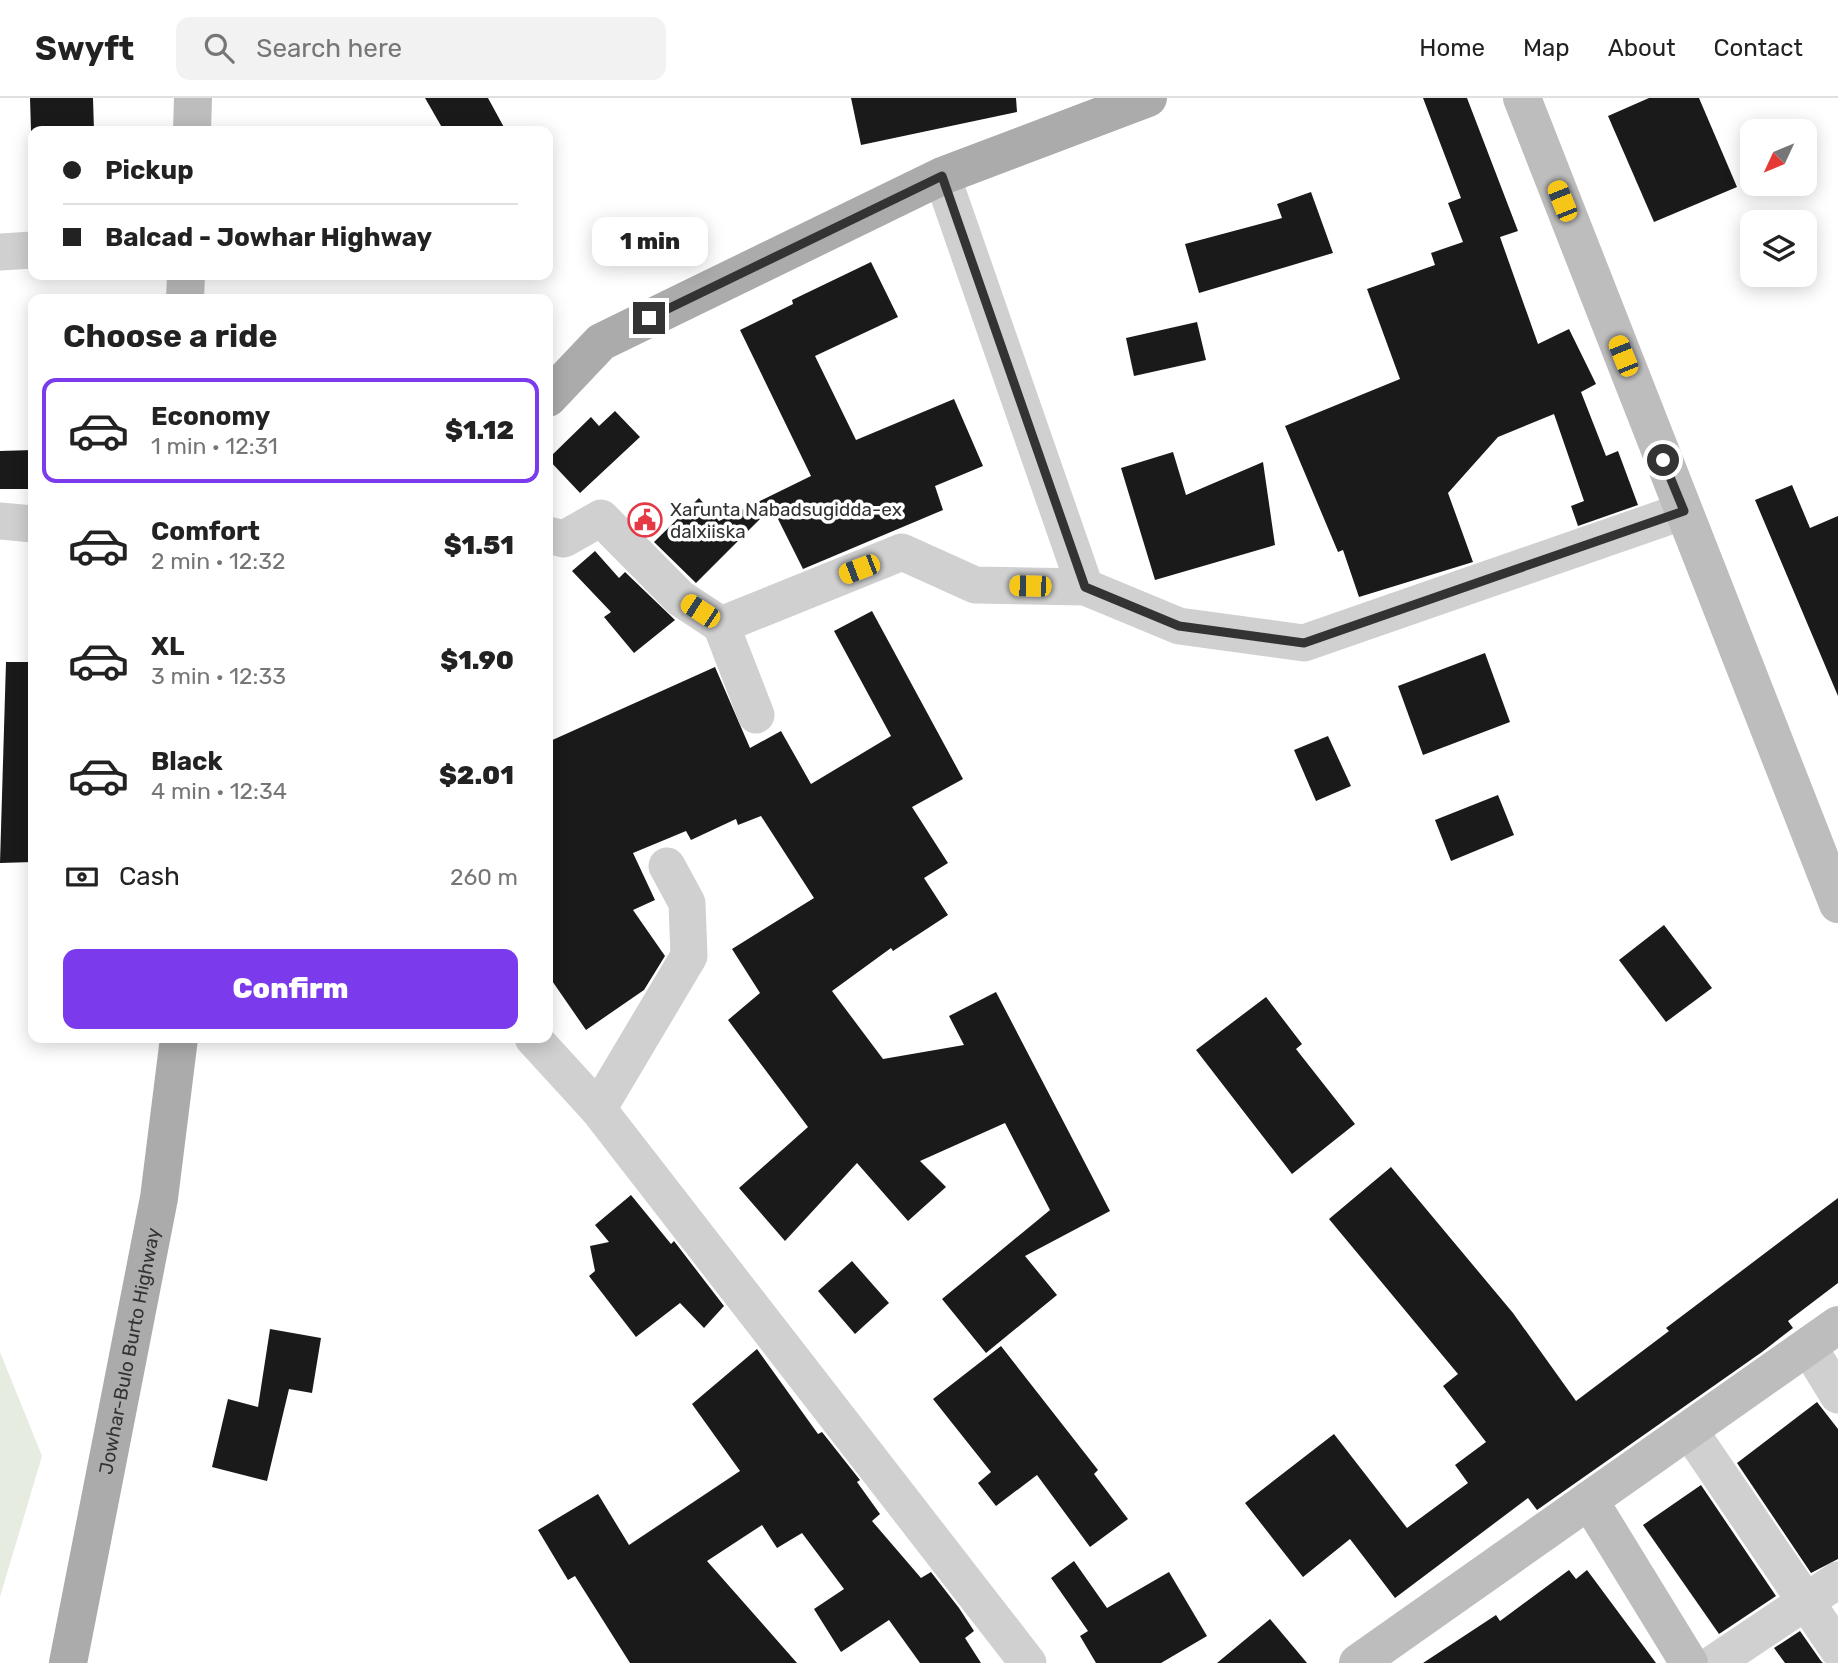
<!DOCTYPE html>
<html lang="en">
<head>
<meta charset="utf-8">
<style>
	:root { --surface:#fff; --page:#f2f2f2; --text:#222; --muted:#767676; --line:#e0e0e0; --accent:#7c3aed }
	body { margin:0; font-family:Rubik,sans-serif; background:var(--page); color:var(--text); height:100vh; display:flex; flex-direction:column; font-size:26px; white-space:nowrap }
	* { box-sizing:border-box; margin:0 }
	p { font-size:23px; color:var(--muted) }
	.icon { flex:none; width:38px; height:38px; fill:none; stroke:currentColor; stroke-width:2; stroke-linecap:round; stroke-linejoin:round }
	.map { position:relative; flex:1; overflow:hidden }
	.details { position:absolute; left:28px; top:196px; width:525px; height:749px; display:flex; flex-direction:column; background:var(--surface); border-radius:14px; box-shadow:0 4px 18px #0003 }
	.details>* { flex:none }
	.banner { position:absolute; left:28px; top:28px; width:525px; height:154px; border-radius:14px; box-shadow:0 4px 18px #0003; display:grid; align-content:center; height:154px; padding:0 35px; background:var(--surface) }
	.needle { width:46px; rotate:226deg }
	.buttons { position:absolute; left:1740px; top:21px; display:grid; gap:14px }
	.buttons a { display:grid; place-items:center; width:77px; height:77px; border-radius:14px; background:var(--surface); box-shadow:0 4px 18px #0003; font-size:35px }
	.end { position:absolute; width:32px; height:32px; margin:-16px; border:9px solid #333; background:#fff; box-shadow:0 0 0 4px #fff }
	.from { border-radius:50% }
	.bubble { position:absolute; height:49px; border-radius:14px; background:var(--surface); box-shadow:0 4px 18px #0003; font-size:23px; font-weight:800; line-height:49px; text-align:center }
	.car { position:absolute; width:21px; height:42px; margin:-21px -10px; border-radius:9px; box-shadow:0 0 5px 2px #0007; background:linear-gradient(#f5c518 24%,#345 0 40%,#f5c518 0 76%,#345 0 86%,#f5c518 0) }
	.banner b { display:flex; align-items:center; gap:24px; height:66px; font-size:26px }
	.banner b+b { border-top:2px solid var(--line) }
	.banner i { width:18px; height:18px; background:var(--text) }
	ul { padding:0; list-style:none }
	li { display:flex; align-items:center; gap:21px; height:105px; margin:0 14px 10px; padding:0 21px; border:4px solid transparent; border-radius:14px }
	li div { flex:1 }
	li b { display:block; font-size:26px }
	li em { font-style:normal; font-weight:800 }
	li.on { border-color:var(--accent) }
	li>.icon { width:63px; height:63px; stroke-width:1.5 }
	h2 { padding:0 35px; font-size:32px; line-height:84px }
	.pay { display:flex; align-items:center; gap:18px; height:77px; padding:0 35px; font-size:26px }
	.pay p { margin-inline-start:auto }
	.action { display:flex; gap:14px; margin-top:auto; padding:14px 35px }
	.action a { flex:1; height:80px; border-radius:14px; background:var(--accent); color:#fff; font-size:28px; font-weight:800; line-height:80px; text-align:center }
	header { display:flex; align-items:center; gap:42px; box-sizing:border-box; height:98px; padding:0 35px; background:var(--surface); border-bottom:2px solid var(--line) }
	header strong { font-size:33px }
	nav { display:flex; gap:38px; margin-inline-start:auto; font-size:24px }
	.search { width:490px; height:63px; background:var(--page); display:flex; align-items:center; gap:18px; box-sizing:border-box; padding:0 24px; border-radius:14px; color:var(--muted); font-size:26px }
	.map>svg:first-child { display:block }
</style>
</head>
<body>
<header>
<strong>Swyft</strong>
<div class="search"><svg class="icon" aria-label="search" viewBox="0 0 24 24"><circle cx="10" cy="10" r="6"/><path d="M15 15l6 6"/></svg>Search here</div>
<nav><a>Home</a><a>Map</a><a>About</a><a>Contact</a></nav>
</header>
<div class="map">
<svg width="1838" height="1565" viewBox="0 0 1838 1565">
	<rect width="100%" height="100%" fill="#fff"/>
	<polygon fill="#e6ecdf" points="0,1254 42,1358 0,1499"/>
	<g fill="#1a1a1a">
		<polygon points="30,0 93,0 94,33 31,33"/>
		<polygon points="425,0 488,0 506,33 444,33"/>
		<polygon points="851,0 1016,0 1017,14 861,47"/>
		<polygon points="1423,0 1467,0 1518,133 1500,139 1538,246 1569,231 1596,286 1581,294 1606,358 1618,353 1638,407 1578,428 1571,408 1584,403 1554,316 1498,339 1448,395 1473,464 1359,499 1343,452 1338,454 1285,328 1400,281 1367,191 1435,167 1431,155 1463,144 1448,105 1461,100"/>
		<polygon points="1649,0 1699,0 1737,89 1654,124 1608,18"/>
		<polygon points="1311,94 1333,155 1199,195 1185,146 1282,120 1277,106"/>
		<polygon points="871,164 898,219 815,258 856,342 954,301 983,368 935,388 943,412 803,471 772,409 696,485 654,444 699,400 719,423 811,378 740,232 793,206 792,202"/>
		<polygon points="1197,224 1206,262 1134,278 1126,240"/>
		<polygon points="615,313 640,339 580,395 548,361 591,319 599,328"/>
		<polygon points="33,352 33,391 0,391 0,353"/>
		<polygon points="1173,354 1186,397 1263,364 1275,447 1155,482 1121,370"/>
		<polygon points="1792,387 1810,430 1838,418 1838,598 1755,402"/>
		<polygon points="595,453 619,480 625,474 675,522 634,555 604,519 611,514 572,473"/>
		<polygon points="872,513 963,681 912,709 948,765 924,780 948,817 893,853 891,850 832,893 883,961 964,947 949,918 996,894 1110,1113 1025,1158 1057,1197 986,1255 942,1201 1050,1112 1005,1025 920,1063 946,1089 908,1123 857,1065 785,1143 739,1090 808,1029 728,922 760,895 732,851 814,800 761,718 738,727 736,721 691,742 686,733 633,755 655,802 633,812 665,858 644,892 586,932 548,877 548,644 715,569 750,650 781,633 811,686 891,638 834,533"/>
		<polygon points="1485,555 1510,624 1423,657 1398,588"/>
		<polygon points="6,564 33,564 33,764 0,765"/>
		<polygon points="1328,638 1351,688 1316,703 1294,652"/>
		<polygon points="1498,697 1514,737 1451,763 1435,722"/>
		<polygon points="1664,827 1712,890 1666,924 1619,862"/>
		<polygon points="1266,899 1302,946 1296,951 1355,1026 1292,1076 1196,952"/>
		<polygon points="1391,1069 1513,1215 1576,1303 1669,1233 1666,1230 1838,1100 1838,1185 1788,1223 1793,1230 1762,1254 1537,1412 1528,1400 1395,1500 1350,1441 1303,1479 1245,1405 1334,1336 1407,1430 1468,1385 1455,1367 1486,1344 1443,1288 1458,1276 1329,1121"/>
		<polygon points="631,1097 671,1146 674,1143 724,1208 704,1230 680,1205 636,1239 589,1178 595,1173 590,1148 609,1144 595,1127"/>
		<polygon points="852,1163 889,1205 855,1236 818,1193"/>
		<polygon points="270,1231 321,1240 312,1295 289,1291 267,1383 212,1369 228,1301 258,1309"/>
		<polygon points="1001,1248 1098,1372 1094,1376 1128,1421 1090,1449 1037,1377 996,1408 978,1385 991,1374 933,1301"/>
		<polygon points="757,1251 818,1336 822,1334 860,1382 857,1384 880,1416 872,1423 921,1480 931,1474 959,1510 974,1533 965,1540 981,1565 920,1565 889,1522 841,1554 814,1511 844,1491 802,1435 777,1450 762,1427 707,1463 797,1565 630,1565 575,1478 568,1482 538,1432 598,1396 629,1447 740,1373 692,1306"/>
		<polygon points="1817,1304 1838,1331 1838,1461 1811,1475 1737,1365"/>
		<polygon points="1701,1387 1776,1498 1719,1536 1643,1427"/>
		<polygon points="1074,1463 1107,1510 1169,1474 1207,1538 1161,1565 1096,1565 1080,1538 1088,1533 1051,1480"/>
		<polygon points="1569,1472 1576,1481 1587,1472 1656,1565 1423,1565 1496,1517 1500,1523"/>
		<polygon points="1270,1521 1307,1565 1217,1565"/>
		<polygon points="1800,1533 1821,1563 1823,1565 1785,1565 1774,1550"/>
	</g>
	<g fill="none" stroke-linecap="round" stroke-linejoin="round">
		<g stroke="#d0d0d0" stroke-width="37">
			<polyline points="942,78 1085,489 1179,528 1304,545 1684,413"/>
			<polyline points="0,154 33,152"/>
			<polyline points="0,423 33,426"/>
			<polyline points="548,437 564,441 601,420 680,500 721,527 902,454 975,487 1085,489"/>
			<polyline points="721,527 756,617"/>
			<polyline points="533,940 598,1011 1028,1565"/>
			<polyline points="598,1011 689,858 687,805 667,768"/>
			<polyline points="1808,1248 1838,1297"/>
			<polyline points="1689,1332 1838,1551"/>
			<polyline points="1714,1565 1838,1482"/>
		</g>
		<g stroke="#bdbdbd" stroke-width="38">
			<polyline points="1522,0 1838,806"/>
			<polyline points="192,33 193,0"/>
			<polyline points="185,201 186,177"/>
			<polyline points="1589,1402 1689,1565"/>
			<polyline points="1358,1565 1838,1227"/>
		</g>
		<g stroke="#ababab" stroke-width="38">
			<polyline points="548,300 601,244 942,78 1148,0"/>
			<path id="s1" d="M68 1565 159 1100 179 940"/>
		</g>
	</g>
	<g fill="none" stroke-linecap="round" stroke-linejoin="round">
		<polyline stroke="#333" stroke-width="9" points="649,220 942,78 1085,489 1179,528 1304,545 1684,413 1663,362"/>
	</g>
	<defs>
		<symbol id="civic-ring" viewBox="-11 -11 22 22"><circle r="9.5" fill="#fff" stroke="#e63946" stroke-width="1.5"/><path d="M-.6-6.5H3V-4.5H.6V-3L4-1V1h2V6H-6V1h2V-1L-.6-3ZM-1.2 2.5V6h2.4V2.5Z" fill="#e63946"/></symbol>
	</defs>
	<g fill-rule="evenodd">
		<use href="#civic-ring" x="626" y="403" width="38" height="38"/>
	</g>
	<g text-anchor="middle" stroke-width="7" stroke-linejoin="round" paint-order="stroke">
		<g font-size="19" fill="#333" stroke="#fff" text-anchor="start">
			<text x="670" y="418">Xarunta Nabadsugidda-ex<tspan x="670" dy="22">dalxiiska</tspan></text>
		</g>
		<g font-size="19" fill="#333" stroke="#fff">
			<text dy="7" stroke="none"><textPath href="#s1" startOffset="318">Jowhar-Bulo Burto Highway</textPath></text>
		</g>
	</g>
</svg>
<div class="buttons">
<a><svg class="needle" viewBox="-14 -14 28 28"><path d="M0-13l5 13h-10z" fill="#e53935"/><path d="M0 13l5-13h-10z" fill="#767676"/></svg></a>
<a><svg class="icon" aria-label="layers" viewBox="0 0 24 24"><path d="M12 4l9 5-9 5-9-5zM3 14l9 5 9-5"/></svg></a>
</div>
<i class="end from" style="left:1663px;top:362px"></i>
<i class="end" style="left:649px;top:220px"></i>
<div class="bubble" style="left:592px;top:119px;width:116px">1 min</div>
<i class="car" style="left:1562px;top:103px;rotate:338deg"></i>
<i class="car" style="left:1623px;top:258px;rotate:338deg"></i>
<i class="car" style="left:859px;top:471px;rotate:249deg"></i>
<i class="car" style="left:1030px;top:488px;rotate:271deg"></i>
<i class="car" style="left:700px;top:513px;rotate:303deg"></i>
<div class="banner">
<b><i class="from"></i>Pickup</b>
<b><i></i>Balcad - Jowhar Highway</b>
</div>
<section class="details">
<h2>Choose a ride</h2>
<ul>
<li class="on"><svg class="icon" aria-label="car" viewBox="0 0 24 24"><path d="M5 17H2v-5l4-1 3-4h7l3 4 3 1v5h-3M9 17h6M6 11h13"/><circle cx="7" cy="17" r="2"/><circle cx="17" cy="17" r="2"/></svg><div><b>Economy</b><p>1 min · 12:31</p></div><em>$1.12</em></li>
<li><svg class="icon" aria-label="car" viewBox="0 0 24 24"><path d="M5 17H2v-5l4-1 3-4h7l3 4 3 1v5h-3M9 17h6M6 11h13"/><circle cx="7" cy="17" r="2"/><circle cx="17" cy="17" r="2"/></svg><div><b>Comfort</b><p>2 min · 12:32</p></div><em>$1.51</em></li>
<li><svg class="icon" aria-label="car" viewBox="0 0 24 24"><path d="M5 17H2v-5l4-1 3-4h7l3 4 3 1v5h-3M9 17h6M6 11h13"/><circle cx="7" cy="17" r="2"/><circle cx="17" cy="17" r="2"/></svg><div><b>XL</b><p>3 min · 12:33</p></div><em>$1.90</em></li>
<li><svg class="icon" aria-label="car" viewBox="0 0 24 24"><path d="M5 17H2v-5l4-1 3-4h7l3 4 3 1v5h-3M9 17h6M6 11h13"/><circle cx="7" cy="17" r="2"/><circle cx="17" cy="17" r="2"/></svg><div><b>Black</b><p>4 min · 12:34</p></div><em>$2.01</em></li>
</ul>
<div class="pay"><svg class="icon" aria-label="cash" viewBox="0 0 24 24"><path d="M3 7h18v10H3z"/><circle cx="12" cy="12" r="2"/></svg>Cash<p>260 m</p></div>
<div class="action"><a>Confirm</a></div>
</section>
</div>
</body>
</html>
